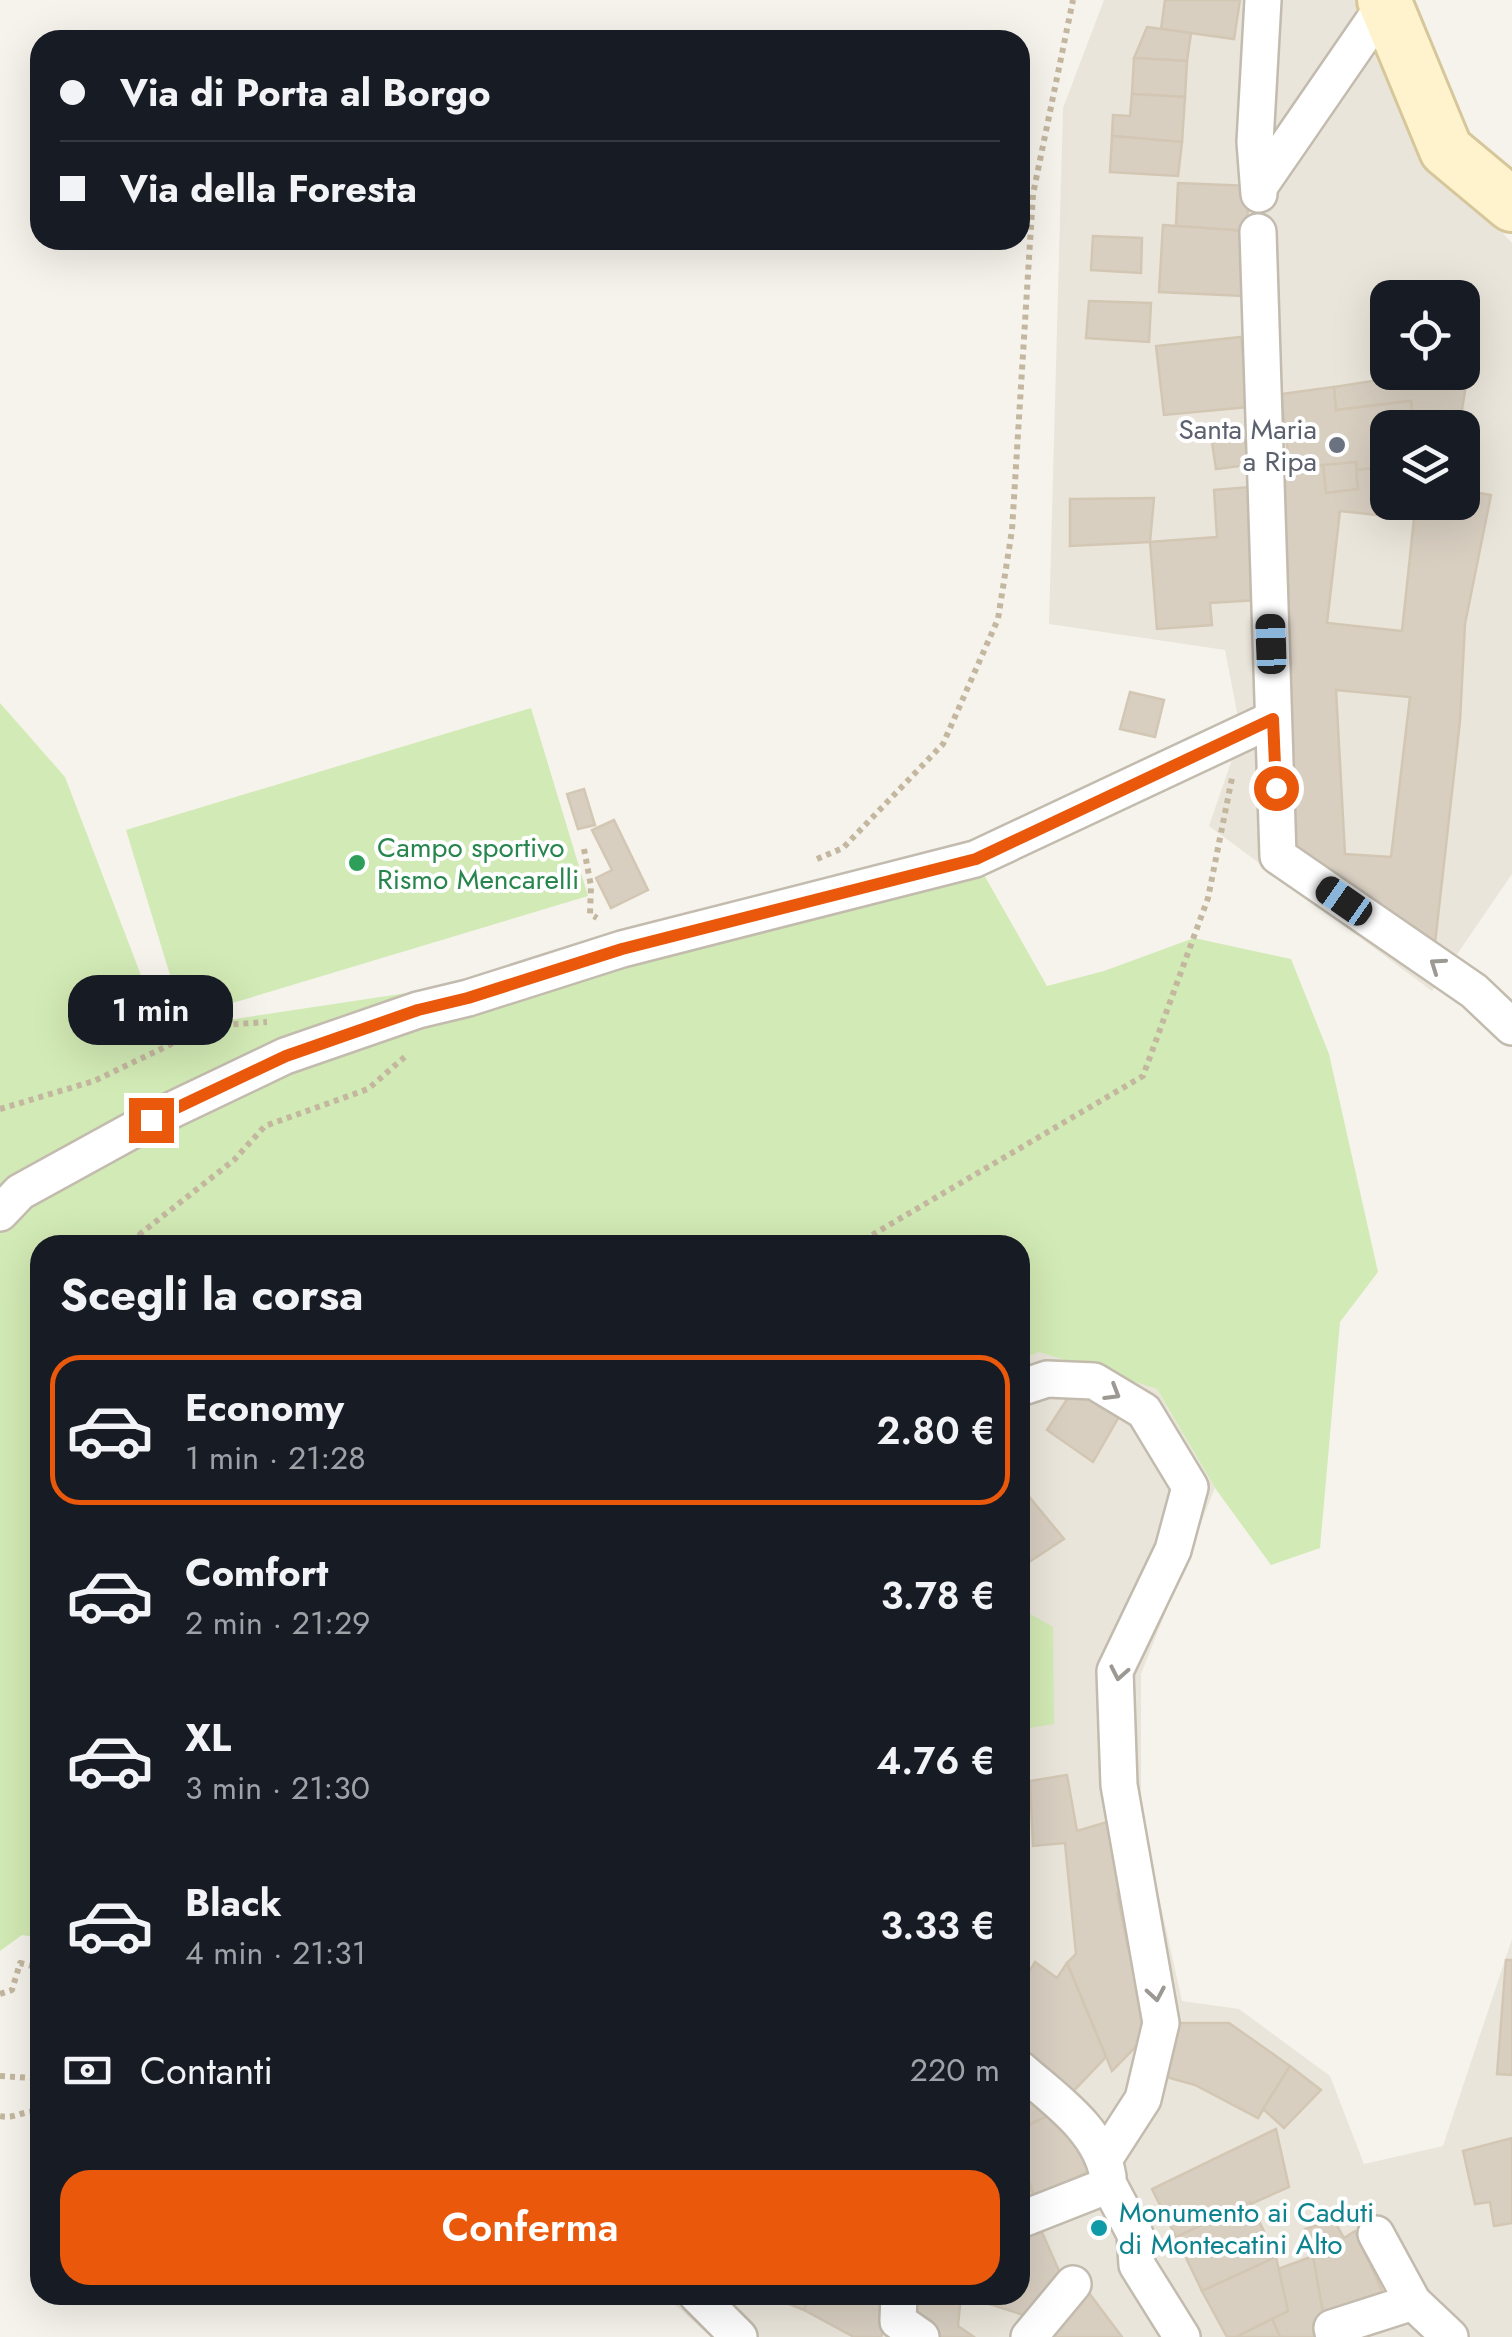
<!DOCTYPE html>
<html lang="it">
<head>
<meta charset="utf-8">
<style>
	:root { --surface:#171b24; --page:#20242c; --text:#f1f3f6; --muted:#9ea1a6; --line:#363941; --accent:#ea580c }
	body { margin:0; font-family:Jost,sans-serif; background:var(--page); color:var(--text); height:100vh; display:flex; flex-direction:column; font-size:38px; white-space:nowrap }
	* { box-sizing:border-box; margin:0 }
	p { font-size:32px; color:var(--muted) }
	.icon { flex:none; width:55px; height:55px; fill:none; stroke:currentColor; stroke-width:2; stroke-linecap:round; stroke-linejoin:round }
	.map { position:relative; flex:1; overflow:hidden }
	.drawer { position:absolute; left:30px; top:1235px; width:1000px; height:1070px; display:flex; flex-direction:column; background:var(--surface); border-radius:30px; box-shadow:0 10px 40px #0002 }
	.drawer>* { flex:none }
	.hud { position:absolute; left:30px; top:30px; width:1000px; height:220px; border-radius:30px; box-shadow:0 10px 40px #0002; display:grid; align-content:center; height:220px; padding:0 30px; background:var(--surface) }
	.fabs { position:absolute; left:1370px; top:280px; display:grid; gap:20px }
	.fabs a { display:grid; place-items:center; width:110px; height:110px; border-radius:20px; background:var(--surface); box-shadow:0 10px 40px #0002; font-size:50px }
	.end { position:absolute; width:45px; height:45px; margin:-22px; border:12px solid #ea580c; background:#fff; box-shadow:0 0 0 5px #fff }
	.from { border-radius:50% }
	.bubble { position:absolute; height:70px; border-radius:30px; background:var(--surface); box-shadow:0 10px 40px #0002; font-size:32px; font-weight:600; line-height:70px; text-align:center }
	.car { position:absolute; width:30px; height:60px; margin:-30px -15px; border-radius:12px; box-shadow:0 0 8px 2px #0007; background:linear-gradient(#222 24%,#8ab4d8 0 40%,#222 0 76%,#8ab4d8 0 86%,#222 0) }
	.hud b { display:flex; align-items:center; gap:35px; height:95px; font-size:38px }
	.hud b+b { border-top:2px solid var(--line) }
	.hud i { width:25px; height:25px; background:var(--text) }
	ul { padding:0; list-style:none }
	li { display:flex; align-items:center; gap:30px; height:150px; margin:0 20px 15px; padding:0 10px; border:5px solid transparent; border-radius:30px }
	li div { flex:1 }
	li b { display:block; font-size:38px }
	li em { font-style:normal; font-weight:600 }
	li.active { border-color:var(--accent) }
	li>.icon { width:90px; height:90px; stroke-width:1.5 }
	h2 { padding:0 30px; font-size:45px; line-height:120px }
	.pay { display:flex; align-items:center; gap:25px; height:110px; padding:0 30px; font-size:38px }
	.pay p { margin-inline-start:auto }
	.cta { display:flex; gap:20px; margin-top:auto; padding:20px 30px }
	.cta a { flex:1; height:115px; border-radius:30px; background:var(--accent); color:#fff; font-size:40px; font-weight:600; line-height:115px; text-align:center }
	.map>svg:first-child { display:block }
</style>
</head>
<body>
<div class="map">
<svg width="1512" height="2337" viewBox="0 0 1512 2337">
	<rect width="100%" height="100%" fill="#f6f3ec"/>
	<g fill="#eae5da" fill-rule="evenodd">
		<path d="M1104 0H1370L1430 152 1512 243V874L1432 991 1209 826 1241 733 1225 650 1049 624 1063 108ZM1388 298H1462V372H1388ZM1388 428H1462V502H1388Z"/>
		<polygon points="1039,1352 1157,1389 1215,1488 1141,1674 1141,1816 1182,2001 1239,2009 1330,2076 1364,2164 1443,2146 1512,1939 1512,2337 711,2337 664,2295 1020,2295 1020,1360"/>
	</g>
	<g fill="#d2eab5">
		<polygon points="0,703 65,777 162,1030 553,971 975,859 1047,986 1104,971 1194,938 1291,959 1329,1054 1378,1272 1340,1322 1320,1548 1271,1565 1215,1488 1157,1389 1039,1352 1020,1360 1020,1245 40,1245 40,1938 22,1935 0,1951"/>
		<polygon points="531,708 588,896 183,1018 126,830"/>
		<polygon points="1020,1608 1053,1627 1054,1724 1030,1728 1020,1855"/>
	</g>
	<g fill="#d8cfc1" stroke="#d3c7b4" stroke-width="2.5" fill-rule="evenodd">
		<polygon points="1165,0 1240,0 1234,39 1161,29"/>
		<polygon points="1147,27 1191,33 1187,61 1134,58"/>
		<polygon points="1134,58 1187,61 1185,97 1132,94"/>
		<polygon points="1132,94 1185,97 1182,142 1112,136 1113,115 1130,116"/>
		<polygon points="1112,136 1182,142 1178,176 1110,172"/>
		<polygon points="1178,183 1250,186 1246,231 1176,226"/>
		<polygon points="1163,225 1246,231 1243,296 1159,292"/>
		<polygon points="1093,236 1142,238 1141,273 1091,270"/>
		<polygon points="1089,301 1151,303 1149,342 1086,338"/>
		<polygon points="1241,337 1248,407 1164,415 1156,346"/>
		<polygon points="1469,366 1459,428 1414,428 1411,401 1336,410 1334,387 1429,372 1462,372 1462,367"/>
		<polygon points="1334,387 1336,410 1411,401 1414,428 1388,428 1388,467 1356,470 1356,462 1290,470 1281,394"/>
		<polygon points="1245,438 1248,465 1216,469 1212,442"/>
		<polygon points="1356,462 1358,489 1326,493 1323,465"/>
		<path d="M1323 465 1326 493 1358 489 1356 470 1388 467V502H1462V490L1491 495 1465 624 1460 721 1434 952 1290 859 1274 471ZM1340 511 1414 519 1402 631 1327 623ZM1336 690 1410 697 1391 857 1345 854Z"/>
		<polygon points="1250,487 1258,600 1210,603 1212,625 1157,629 1150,542 1217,537 1214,490"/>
		<polygon points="1154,498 1150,542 1070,546 1070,499"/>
		<polygon points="1130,692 1164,700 1155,737 1120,729"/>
		<polygon points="584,789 595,825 578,829 567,794"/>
		<polygon points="614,820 648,890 611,908 596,878 612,870 592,830"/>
		<polygon points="1073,1390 1121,1413 1093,1462 1047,1430"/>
		<polygon points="1026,1493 1064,1539 1020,1568 1020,1498"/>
		<polygon points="1067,1775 1077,1831 1117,1819 1132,1887 1117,1893 1128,1948 1141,1946 1154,2028 1112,2071 1067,1963 1076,1954 1065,1843 1033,1846 1030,1781"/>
		<polygon points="1506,1960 1512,1960 1512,2075 1497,2074"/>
		<polygon points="1035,1962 1057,1978 1067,1963 1106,2057 1065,2100 1020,2060 1020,1969 1027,1975"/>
		<polygon points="1168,2023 1229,2023 1290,2066 1258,2118 1195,2085 1156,2074"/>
		<polygon points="1290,2066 1321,2090 1284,2128 1263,2109"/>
		<polygon points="1020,2080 1058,2111 1020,2129"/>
		<polygon points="1058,2111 1094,2168 1035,2199 1020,2156 1020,2129"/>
		<polygon points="1276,2129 1289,2187 1176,2237 1152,2189"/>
		<polygon points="1512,2138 1512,2223 1494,2226 1490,2202 1475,2204 1463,2151"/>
		<polygon points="1020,2156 1035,2199 1020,2205"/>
		<polygon points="1250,2202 1276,2257 1202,2291 1176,2237"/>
		<polygon points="1334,2220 1344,2238 1355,2231 1389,2306 1326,2324 1305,2229"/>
		<polygon points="1040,2228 1065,2284 1039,2320 961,2295 1020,2295 1020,2232"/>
		<polygon points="1313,2256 1327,2337 1280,2337 1272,2319 1288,2311 1278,2269"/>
		<polygon points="1276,2257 1288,2311 1236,2337 1227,2337 1202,2291"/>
		<polygon points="1083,2285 1122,2337 1038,2337"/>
		<polygon points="767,2295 810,2295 804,2310"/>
		<polygon points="810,2295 894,2295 895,2297 881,2337 854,2337 804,2310"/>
		<polygon points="910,2295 961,2295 958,2326 974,2337 937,2337 906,2316"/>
		<polygon points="1272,2319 1280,2337 1236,2337"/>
	</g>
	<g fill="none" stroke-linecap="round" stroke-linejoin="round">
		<defs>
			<g id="street">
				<polyline points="1259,187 1385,4"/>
				<polyline points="1259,194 1255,142 1263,0"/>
				<polyline points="1258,232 1278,856 1474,991 1512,1027"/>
				<polyline points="0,1213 20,1192 151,1120 285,1056 418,1010 468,998 622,949 975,859 1273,719"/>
				<polyline points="1020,1388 1047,1379 1094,1381 1144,1411 1190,1487 1173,1550 1115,1671 1119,1785 1161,2023 1143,2099 1105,2158"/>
				<path d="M1020 2069C1054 2099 1101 2130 1108 2177"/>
				<polyline points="1020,2220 1109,2185 1135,2234 1137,2265 1182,2337"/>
				<polyline points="1376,2234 1413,2302 1450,2337"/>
				<polyline points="697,2295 739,2337"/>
				<polyline points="899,2295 898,2321 921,2337"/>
				<polyline points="1029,2337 1073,2284"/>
				<polyline points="1334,2337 1332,2328 1413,2302"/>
			</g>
			<polyline id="secondary" points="1384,0 1446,150 1512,205"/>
		</defs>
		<use href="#street" stroke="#c2bbae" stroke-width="40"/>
		<use href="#secondary" stroke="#d6c79b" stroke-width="58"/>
		<g stroke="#c4b79f" stroke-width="6" stroke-dasharray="5 5" stroke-linecap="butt">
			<polyline points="584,849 591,886 590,914 597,918"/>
			<polyline points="817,859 843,848 943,744 998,619 1012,530 1033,194 1073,0"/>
			<polyline points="0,1109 94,1081 209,1026 267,1022"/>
			<polyline points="142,1245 140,1234 234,1160 265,1126 368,1089 408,1054"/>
			<polyline points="855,1245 1143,1076 1208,898 1232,778"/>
			<polyline points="0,1994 12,1990 20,1963 40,1968"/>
			<polyline points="0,2076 32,2078 40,2084"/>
			<path d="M0 2116C14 2120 25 2109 40 2112"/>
		</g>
		<use href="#street" stroke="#fff" stroke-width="35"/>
		<use href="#secondary" stroke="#fff3cd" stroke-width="52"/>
	</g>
	<defs><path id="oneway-chevron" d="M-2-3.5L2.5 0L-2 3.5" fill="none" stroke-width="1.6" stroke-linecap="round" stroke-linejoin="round" transform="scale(2.5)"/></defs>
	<g stroke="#9c9892">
		<use href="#oneway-chevron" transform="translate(1437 965) rotate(-145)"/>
		<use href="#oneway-chevron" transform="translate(1113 1393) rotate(31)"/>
		<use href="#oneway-chevron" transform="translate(1119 1673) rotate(101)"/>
		<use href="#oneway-chevron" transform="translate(1156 1994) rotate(80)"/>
	</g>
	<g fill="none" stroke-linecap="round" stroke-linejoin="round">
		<polyline stroke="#ea580c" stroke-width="12" points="151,1120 286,1056 418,1010 468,998 622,949 976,859 1273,719 1276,788"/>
	</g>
	<circle fill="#6b7280" stroke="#fff" stroke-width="4" cx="1337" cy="445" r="10"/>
	<circle fill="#2e9e5b" stroke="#fff" stroke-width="4" cx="357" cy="863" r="10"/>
	<circle fill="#0f9aa8" stroke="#fff" stroke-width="4" cx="1099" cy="2228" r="10"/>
	<g text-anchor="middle" stroke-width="8" stroke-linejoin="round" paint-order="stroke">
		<g font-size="28" fill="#5b616d" stroke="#fff" text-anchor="end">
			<text x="1317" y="439">Santa Maria<tspan x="1317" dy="32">a Ripa</tspan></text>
		</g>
		<g font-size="28" fill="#27864d" stroke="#fff" text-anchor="start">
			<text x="377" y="857">Campo sportivo<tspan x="377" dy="32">Rismo Mencarelli</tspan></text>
		</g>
		<g font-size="28" fill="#0d838f" stroke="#fff" text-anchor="start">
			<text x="1119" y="2222">Monumento ai Caduti<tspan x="1119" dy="32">di Montecatini Alto</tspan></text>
		</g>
	</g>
</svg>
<div class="fabs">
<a><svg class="icon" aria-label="locate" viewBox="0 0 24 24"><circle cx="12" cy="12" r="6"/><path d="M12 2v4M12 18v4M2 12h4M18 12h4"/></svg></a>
<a><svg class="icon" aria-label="layers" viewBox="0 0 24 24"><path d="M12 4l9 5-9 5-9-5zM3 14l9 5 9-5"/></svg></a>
</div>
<i class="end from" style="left:1276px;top:788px"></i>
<i class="end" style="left:151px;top:1120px"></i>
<div class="bubble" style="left:68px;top:975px;width:165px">1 min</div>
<i class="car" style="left:1271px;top:644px;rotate:358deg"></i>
<i class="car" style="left:1344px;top:901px;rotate:305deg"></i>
<div class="hud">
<b><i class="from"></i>Via di Porta al Borgo</b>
<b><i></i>Via della Foresta</b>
</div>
<section class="drawer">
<h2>Scegli la corsa</h2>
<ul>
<li class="active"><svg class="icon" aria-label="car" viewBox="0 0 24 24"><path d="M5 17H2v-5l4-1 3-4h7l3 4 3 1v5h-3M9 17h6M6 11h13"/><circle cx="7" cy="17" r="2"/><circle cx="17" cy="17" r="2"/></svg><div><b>Economy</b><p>1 min · 21:28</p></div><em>2.80 €</em></li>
<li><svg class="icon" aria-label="car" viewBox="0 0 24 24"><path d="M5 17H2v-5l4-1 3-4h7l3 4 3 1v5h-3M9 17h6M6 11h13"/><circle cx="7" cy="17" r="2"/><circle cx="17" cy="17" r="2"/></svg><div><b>Comfort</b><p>2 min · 21:29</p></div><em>3.78 €</em></li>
<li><svg class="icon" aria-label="car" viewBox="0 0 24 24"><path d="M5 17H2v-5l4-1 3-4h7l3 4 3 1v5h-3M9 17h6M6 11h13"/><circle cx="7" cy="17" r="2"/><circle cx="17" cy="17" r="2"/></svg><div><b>XL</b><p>3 min · 21:30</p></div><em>4.76 €</em></li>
<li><svg class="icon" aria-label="car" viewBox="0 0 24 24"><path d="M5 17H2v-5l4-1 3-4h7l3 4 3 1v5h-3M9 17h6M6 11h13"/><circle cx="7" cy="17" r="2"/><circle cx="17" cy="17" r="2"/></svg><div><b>Black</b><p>4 min · 21:31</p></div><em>3.33 €</em></li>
</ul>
<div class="pay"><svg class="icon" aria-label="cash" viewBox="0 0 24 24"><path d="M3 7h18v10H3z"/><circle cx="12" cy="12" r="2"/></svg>Contanti<p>220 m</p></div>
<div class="cta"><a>Conferma</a></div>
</section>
</div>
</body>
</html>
